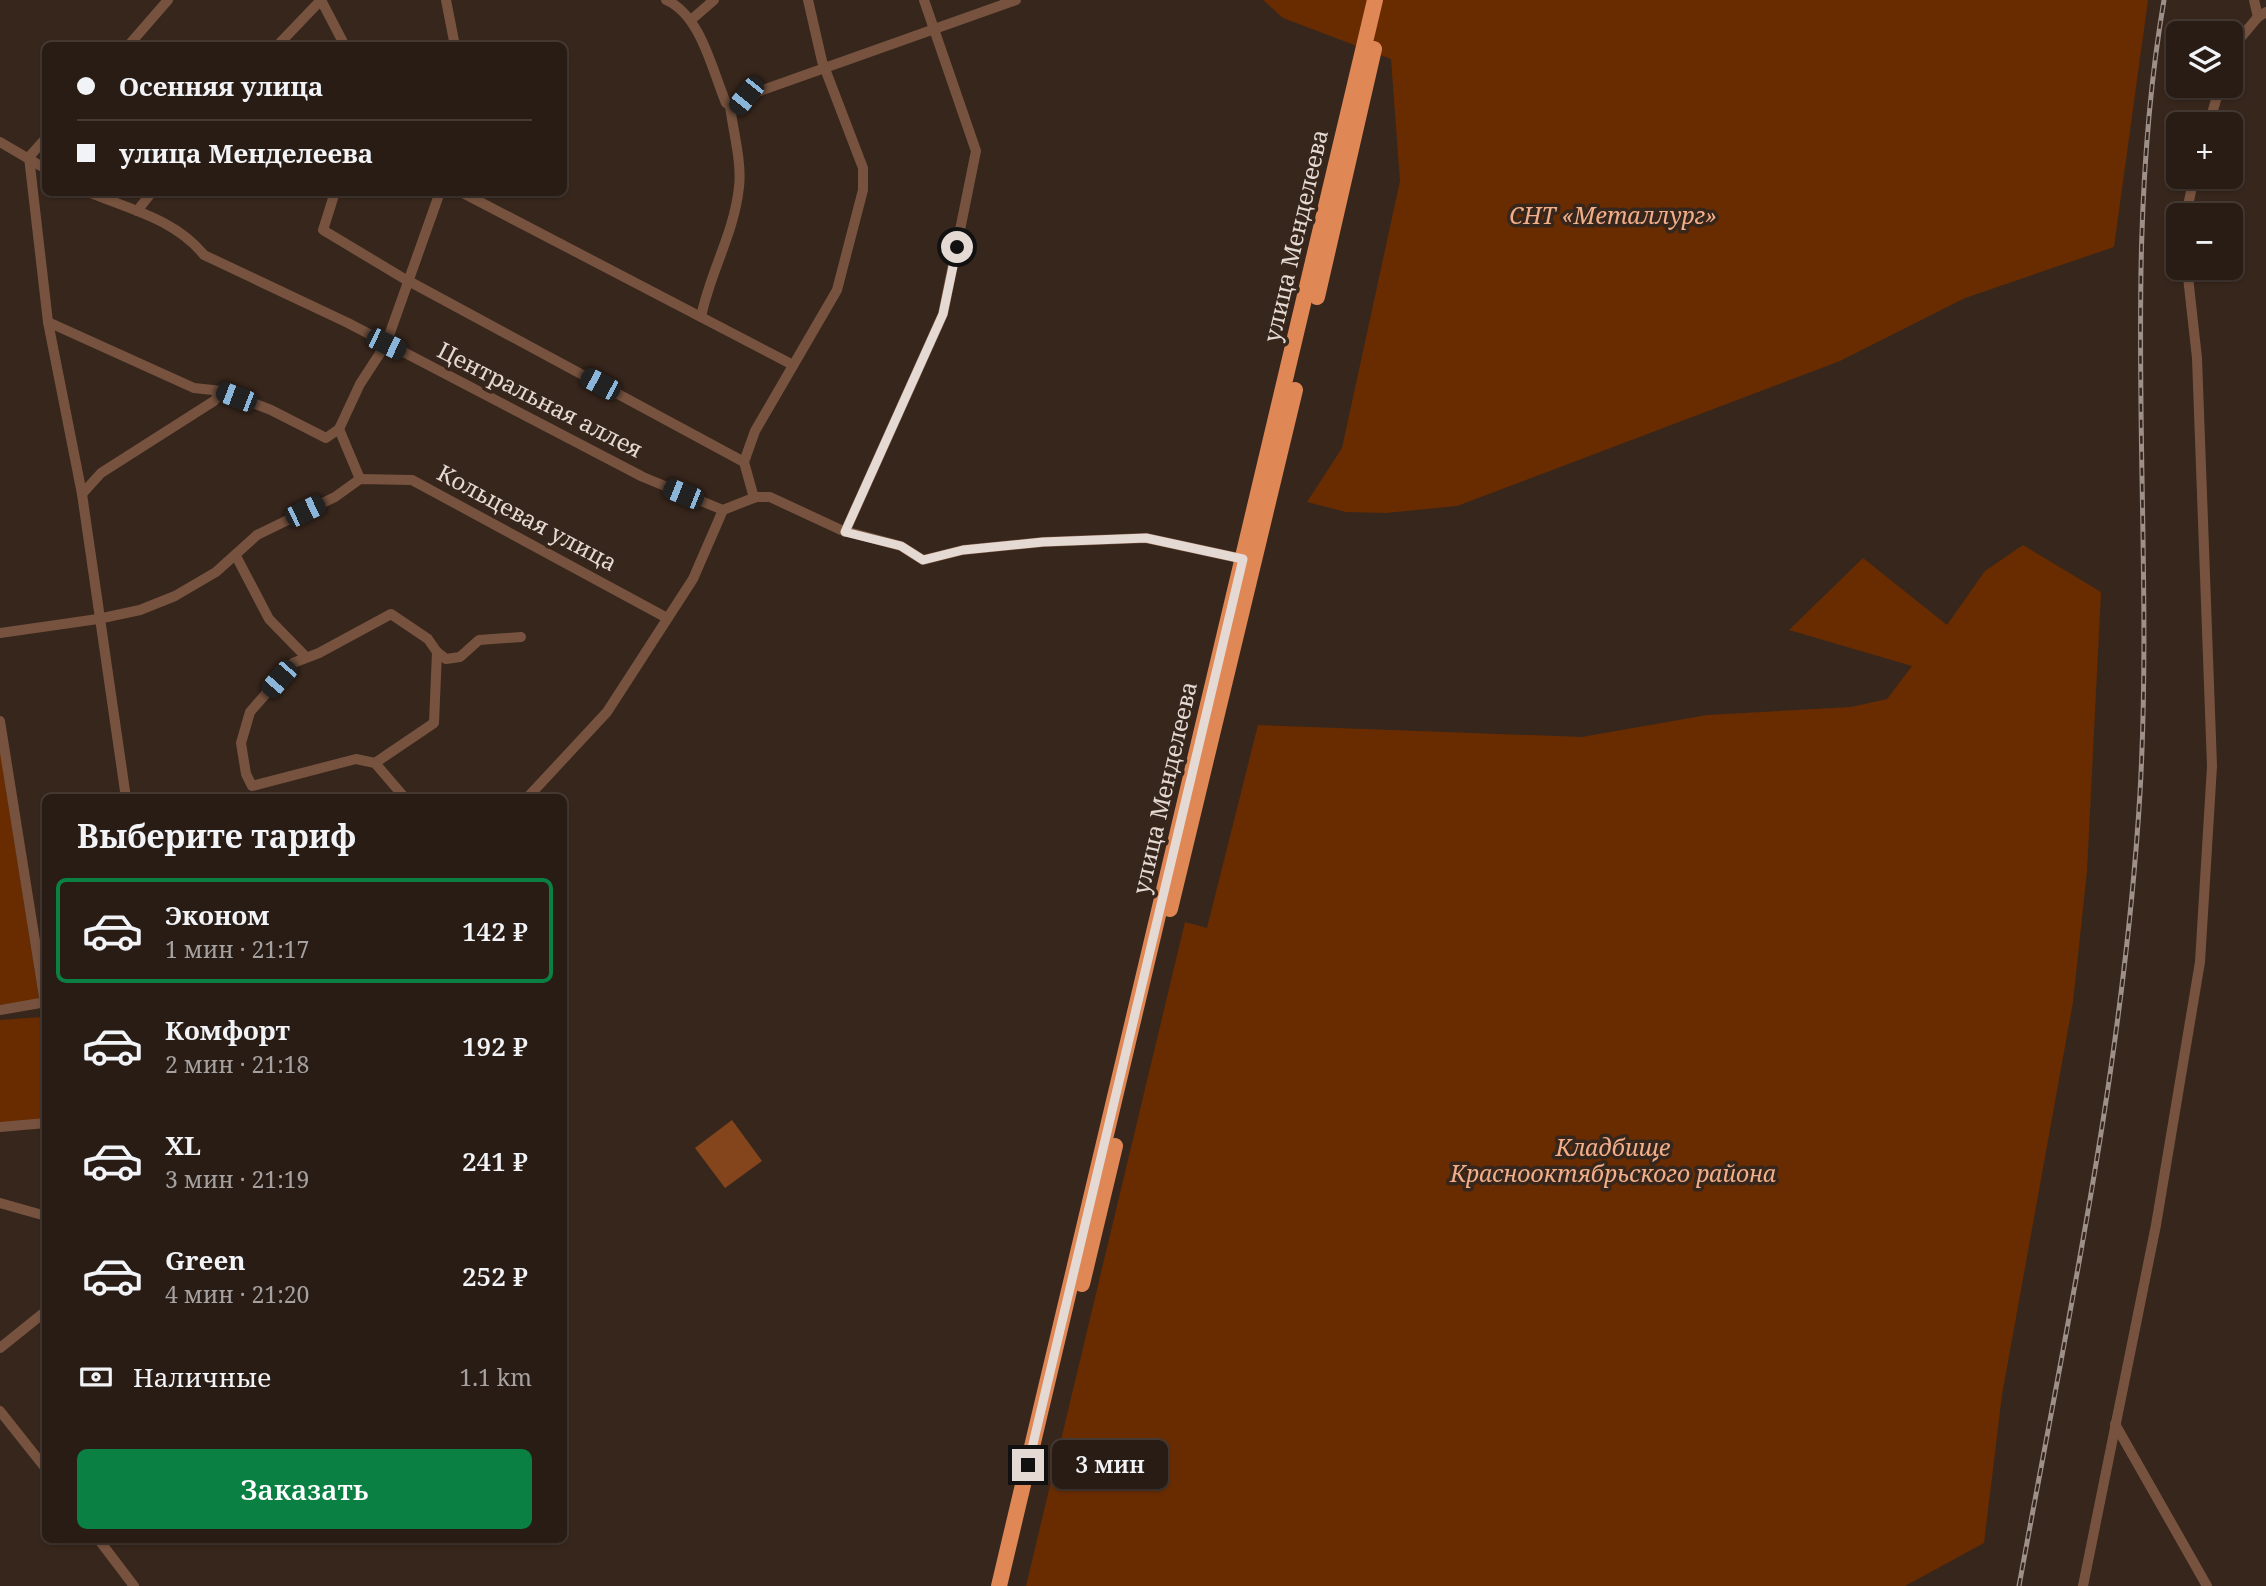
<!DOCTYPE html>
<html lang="ru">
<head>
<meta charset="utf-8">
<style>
	:root { --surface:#291c15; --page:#31251e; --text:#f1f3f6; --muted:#a5a1a0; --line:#453a34; --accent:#0b8043 }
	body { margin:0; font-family:"Noto Serif",serif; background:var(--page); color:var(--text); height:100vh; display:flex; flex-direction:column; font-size:26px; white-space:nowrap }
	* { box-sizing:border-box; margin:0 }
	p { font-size:23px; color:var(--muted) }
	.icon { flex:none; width:38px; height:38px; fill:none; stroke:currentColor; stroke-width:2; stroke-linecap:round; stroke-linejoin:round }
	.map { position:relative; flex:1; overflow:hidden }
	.side { position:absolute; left:42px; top:794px; width:525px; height:749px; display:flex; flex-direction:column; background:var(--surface); border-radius:10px; box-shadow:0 2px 5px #0004,0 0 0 2px var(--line) }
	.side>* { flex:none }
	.hud { position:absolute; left:42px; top:42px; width:525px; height:154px; border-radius:10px; box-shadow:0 2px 5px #0004,0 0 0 2px var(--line); display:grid; align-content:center; height:154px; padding:0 35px; background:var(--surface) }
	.fabs { position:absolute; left:2166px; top:21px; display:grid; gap:14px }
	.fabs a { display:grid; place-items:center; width:77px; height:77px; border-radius:10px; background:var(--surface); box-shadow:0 2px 5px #0004,0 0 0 2px var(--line); font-size:35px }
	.end { position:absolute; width:32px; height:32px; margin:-16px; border:9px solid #e5dad3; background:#111; box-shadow:0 0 0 4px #111 }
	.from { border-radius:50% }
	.bubble { position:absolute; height:49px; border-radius:10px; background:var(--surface); box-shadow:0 2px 5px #0004,0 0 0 2px var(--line); font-size:23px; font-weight:600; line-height:49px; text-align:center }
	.car { position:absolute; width:21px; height:42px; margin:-21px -10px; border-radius:9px; box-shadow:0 0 5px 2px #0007; background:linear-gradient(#222 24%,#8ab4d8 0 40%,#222 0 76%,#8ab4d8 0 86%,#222 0) }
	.hud b { display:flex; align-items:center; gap:24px; height:66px; font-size:26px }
	.hud b+b { border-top:2px solid var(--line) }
	.hud i { width:18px; height:18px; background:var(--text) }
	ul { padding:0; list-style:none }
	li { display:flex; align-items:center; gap:21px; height:105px; margin:0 14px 10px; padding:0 21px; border:4px solid transparent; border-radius:10px }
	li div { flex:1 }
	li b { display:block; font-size:26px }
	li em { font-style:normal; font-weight:600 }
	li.on { border-color:var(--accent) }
	li>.icon { width:63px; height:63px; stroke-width:1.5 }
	h2 { padding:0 35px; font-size:32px; line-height:84px }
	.pay { display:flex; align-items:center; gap:18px; height:77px; padding:0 35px; font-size:26px }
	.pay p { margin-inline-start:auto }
	.primary-button { display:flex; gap:14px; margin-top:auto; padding:14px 35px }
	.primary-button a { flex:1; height:80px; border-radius:10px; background:var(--accent); color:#fff; font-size:28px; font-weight:600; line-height:80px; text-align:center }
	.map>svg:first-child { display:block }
</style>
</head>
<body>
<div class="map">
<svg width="2266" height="1586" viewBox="0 0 2266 1586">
	<rect width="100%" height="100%" fill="#37261c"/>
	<g fill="#692c00">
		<polygon points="1263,0 2148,0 2114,247 1965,298 1840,361 1457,506 1386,513 1346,512 1307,502 1342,448 1400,181 1391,59 1283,18"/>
		<polygon points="2023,545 2101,592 2087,871 2073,1002 2002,1395 1984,1543 1905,1586 1026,1586 1185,922 1207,928 1258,725 1582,737 1707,715 1851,707 1887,699 1912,666 1789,630 1863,558 1947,625 1985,571"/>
		<polygon points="0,750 39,999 0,1005"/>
		<polygon points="41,1017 46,1045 45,1126 0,1128 0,1020"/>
	</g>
	<polygon fill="#84451d" points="732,1120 762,1161 725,1188 695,1148"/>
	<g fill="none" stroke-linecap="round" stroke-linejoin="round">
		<g stroke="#77533f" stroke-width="10">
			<polyline points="321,0 345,46"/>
			<polyline points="446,0 455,46"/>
			<path d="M666 0C701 15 712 70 726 103L736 109 746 96 1016 0"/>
			<polyline points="2254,0 2258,17"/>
			<polyline points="691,20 714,0"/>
			<polyline points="128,46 168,0"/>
			<polyline points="277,46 321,0"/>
			<polyline points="2231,49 2258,17 2266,12"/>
			<polyline points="2209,124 2220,86"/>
			<polyline points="46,138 29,157 48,322 82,494 126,798"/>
			<polyline points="0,142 46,169"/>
			<path d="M88 192C129 209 175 219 204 255L348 323 643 477 723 510 756 497H770L841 530 901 546 923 560 963 550 1043 542 1146 538 1243 559"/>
			<polyline points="335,192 323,230 403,278 744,462 754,498"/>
			<polyline points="461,192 793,365"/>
			<polyline points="137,211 152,192"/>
			<polyline points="2186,215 2194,177"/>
			<path d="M701 317C710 272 734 234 739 187 742 162 733 131 730 106"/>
			<polyline points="48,322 194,388 222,391 271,410 326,438 339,429 360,479"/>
			<polyline points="339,429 360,384 386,344 440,192"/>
			<polyline points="744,462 755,431 837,290 863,190 863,168 822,61 808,0"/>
			<polyline points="82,494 101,473 214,401 222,391"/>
			<polyline points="845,532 943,314 976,151 924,0"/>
			<polyline points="236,556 269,619 306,657"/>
			<polygon points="391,614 428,639 437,652 434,723 375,763 356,759 252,786 246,774 241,743 250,712 293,663 319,653"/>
			<polyline points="0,633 98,619 140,610 175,596 216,572 257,535 335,497 360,479 412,480 667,618"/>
			<polyline points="437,652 446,659 460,657 479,640 521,637"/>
			<polyline points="0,721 46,1010"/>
			<polyline points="375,763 405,798"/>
			<polyline points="527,798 607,712 693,579 723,510"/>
			<polyline points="0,1010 46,1002"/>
			<polyline points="0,1127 46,1123"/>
			<polyline points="0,1203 46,1216"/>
			<polyline points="0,1348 46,1311"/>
			<polyline points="0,1411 46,1469"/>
			<polyline points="2115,1424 2207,1586"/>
			<polyline points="99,1540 134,1586"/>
			<polyline points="2083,1586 2156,1225 2200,962 2212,766 2197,358 2187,268"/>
		</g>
		<g stroke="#df8755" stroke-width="16">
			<polyline points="1317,297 1374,49"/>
			<polyline points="1170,909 1295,390"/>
			<polyline points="1082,1284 1115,1146"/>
			<polyline points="999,1586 1375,0"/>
		</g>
		<defs>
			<path id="rail" d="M2019 1586C2067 1323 2124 1061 2140 793 2155 529 2119 262 2164 0"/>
		</defs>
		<use href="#rail" stroke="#9d9088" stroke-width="5"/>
		<use href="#rail" stroke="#37261c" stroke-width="2.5" stroke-dasharray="8" stroke-linecap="butt"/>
	</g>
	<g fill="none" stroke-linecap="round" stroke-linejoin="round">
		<polyline stroke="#e5dad3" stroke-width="9" points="957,247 943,314 845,532 901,546 923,560 963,550 1043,542 1146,538 1243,559 1028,1465"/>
	</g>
	<g text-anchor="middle" stroke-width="7" stroke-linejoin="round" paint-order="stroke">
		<g font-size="23" font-style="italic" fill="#f2ae89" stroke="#37261c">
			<text x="1613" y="224">СНТ «Металлург»</text>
			<text x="1613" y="1156">Кладбище<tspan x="1613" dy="26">Краснооктябрьского района</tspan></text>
		</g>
		<g font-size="23" fill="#e5dad3" stroke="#37261c">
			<text transform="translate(1296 236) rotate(-77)" y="8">улица Менделеева</text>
			<text transform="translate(540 400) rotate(27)" y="8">Центральная аллея</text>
			<text transform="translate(527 518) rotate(28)" y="8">Кольцевая улица</text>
			<text transform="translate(1165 788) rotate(-77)" y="8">улица Менделеева</text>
		</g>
	</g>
</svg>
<div class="fabs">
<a><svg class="icon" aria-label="layers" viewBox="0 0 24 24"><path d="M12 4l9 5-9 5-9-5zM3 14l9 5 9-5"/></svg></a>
<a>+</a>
<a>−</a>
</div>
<i class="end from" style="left:957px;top:247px"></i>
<i class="end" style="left:1028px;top:1465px"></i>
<div class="bubble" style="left:1052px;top:1440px;width:116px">3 мин</div>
<i class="car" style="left:746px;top:96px;rotate:219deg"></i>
<i class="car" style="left:386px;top:344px;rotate:116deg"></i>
<i class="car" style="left:600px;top:384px;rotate:298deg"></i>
<i class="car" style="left:236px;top:397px;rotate:291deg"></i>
<i class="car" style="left:683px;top:494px;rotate:292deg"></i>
<i class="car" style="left:305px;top:511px;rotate:64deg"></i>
<i class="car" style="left:279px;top:679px;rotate:221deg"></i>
<div class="hud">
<b><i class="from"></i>Осенняя улица</b>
<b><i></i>улица Менделеева</b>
</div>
<section class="side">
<h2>Выберите тариф</h2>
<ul>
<li class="on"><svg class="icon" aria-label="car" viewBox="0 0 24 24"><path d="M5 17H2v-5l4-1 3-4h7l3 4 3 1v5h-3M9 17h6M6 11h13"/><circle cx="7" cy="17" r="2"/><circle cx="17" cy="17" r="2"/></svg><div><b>Эконом</b><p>1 мин · 21:17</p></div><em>142 ₽</em></li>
<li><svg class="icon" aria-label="car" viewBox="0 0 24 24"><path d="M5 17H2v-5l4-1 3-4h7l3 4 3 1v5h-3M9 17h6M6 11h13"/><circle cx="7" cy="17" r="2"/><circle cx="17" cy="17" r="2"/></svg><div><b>Комфорт</b><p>2 мин · 21:18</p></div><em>192 ₽</em></li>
<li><svg class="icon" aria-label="car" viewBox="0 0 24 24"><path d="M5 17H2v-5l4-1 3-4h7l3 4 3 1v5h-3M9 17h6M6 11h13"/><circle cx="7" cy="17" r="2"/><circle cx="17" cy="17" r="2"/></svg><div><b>XL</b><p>3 мин · 21:19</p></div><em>241 ₽</em></li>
<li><svg class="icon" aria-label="car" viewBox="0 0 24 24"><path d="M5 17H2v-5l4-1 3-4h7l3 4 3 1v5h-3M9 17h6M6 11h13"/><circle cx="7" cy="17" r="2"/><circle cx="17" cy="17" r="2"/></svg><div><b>Green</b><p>4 мин · 21:20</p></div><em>252 ₽</em></li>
</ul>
<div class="pay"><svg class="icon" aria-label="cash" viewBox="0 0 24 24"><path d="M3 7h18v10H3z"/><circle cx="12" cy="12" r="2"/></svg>Наличные<p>1.1 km</p></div>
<div class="primary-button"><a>Заказать</a></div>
</section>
</div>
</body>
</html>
